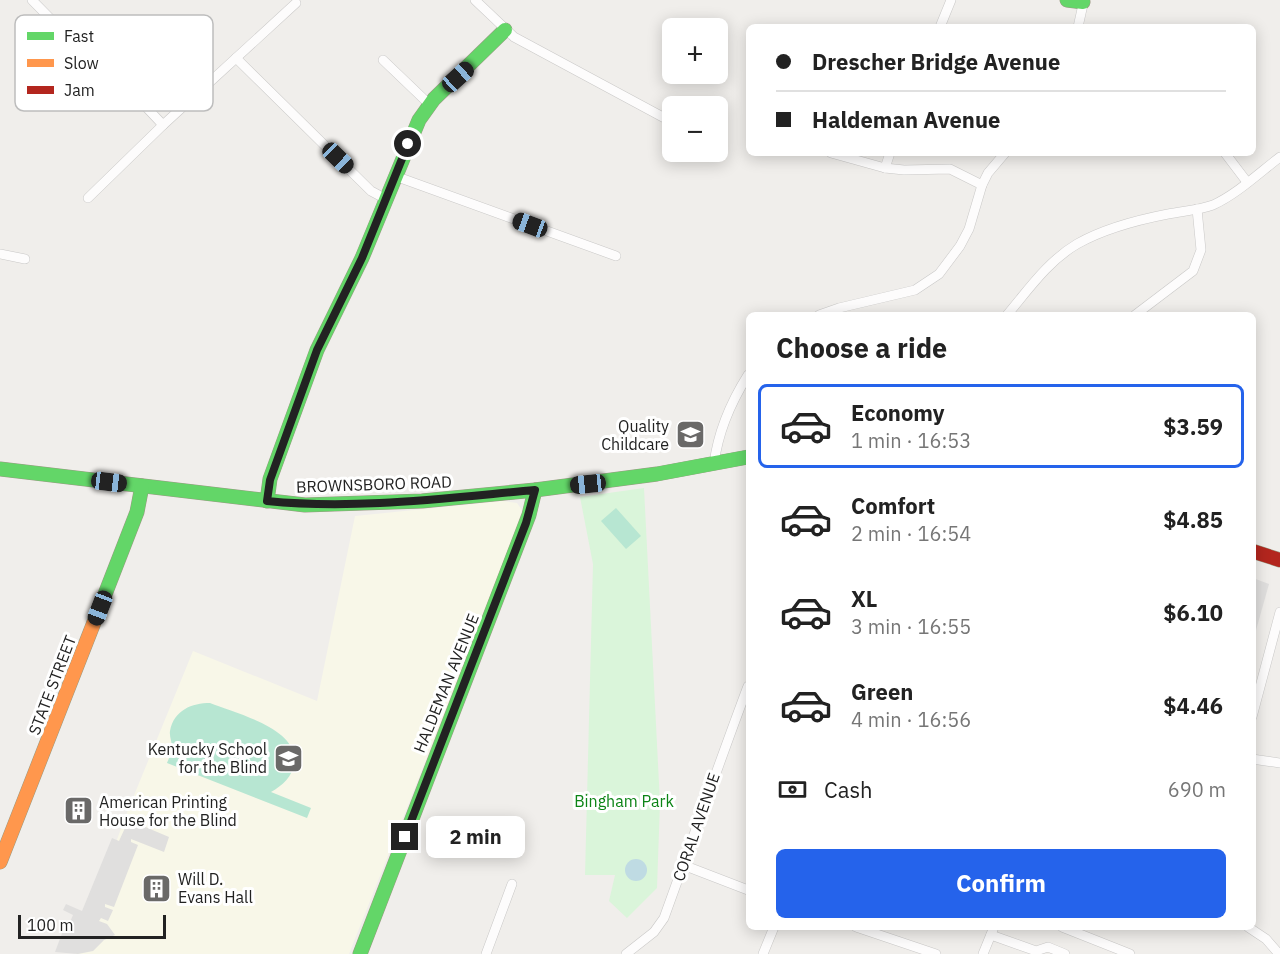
<!DOCTYPE html>
<html lang="en">
<head>
<meta charset="utf-8">
<style>
	:root { --surface:#fff; --page:#f2f2f2; --text:#222; --muted:#767676; --line:#e0e0e0; --accent:#2563eb }
	body { margin:0; font-family:"IBM Plex Sans",sans-serif; background:var(--page); color:var(--text); height:100vh; display:flex; flex-direction:column; font-size:22px; white-space:nowrap }
	* { box-sizing:border-box; margin:0 }
	p { font-size:20px; color:var(--muted) }
	.icon { flex:none; width:33px; height:33px; fill:none; stroke:currentColor; stroke-width:2; stroke-linecap:round; stroke-linejoin:round }
	.map { position:relative; flex:1; overflow:hidden }
	.panel { position:absolute; left:746px; top:312px; width:510px; height:618px; display:flex; flex-direction:column; background:var(--surface); border-radius:9px; box-shadow:0 3px 15px #0003 }
	.panel>* { flex:none }
	.guide { position:absolute; left:746px; top:24px; width:510px; height:132px; border-radius:9px; box-shadow:0 3px 15px #0003; display:grid; align-content:center; height:132px; padding:0 30px; background:var(--surface) }
	.controls { position:absolute; left:662px; top:18px; display:grid; gap:12px }
	.controls a { display:grid; place-items:center; width:66px; height:66px; border-radius:9px; background:var(--surface); box-shadow:0 3px 15px #0003; font-size:30px }
	.scale { position:absolute; left:18px; bottom:15px; width:148px; box-sizing:border-box; padding-left:6px; border:3px solid #222; border-top:0; font-size:16px; line-height:21px; white-space:nowrap; color:#222; -webkit-text-stroke:4px #fff; paint-order:stroke }
	.end { position:absolute; width:27px; height:27px; margin:-14px; border:8px solid #222; background:#fff; box-shadow:0 0 0 3px #fff }
	.from { border-radius:50% }
	.bubble { position:absolute; height:42px; border-radius:9px; background:var(--surface); box-shadow:0 3px 15px #0003; font-size:20px; font-weight:700; line-height:42px; text-align:center }
	.car { position:absolute; width:18px; height:36px; margin:-18px -9px; border-radius:8px; box-shadow:0 0 4px 2px #0007; background:linear-gradient(#222 24%,#8ab4d8 0 40%,#222 0 76%,#8ab4d8 0 86%,#222 0) }
	.guide b { display:flex; align-items:center; gap:21px; height:57px; font-size:22px }
	.guide b+b { border-top:2px solid var(--line) }
	.guide i { width:15px; height:15px; background:var(--text) }
	ul { padding:0; list-style:none }
	li { display:flex; align-items:center; gap:18px; height:84px; margin:0 12px 9px; padding:0 18px; border:3px solid transparent; border-radius:9px }
	li div { flex:1 }
	li b { display:block; font-size:22px }
	li em { font-style:normal; font-weight:700 }
	li.current { border-color:var(--accent) }
	li>.icon { width:54px; height:54px; stroke-width:1.5 }
	h2 { padding:0 30px; font-size:27px; line-height:72px }
	.pay { display:flex; align-items:center; gap:15px; height:66px; padding:0 30px; font-size:22px }
	.pay p { margin-inline-start:auto }
	.action { display:flex; gap:12px; margin-top:auto; padding:12px 30px }
	.action a { flex:1; height:69px; border-radius:9px; background:var(--accent); color:#fff; font-size:24px; font-weight:700; line-height:69px; text-align:center }
	.map>svg:first-child { display:block }
</style>
</head>
<body>
<div class="map">
<svg width="1280" height="954" viewBox="0 0 1280 954">
	<rect width="100%" height="100%" fill="#f0eeeb"/>
	<polygon fill="#f8f7e8" points="503,501 517,503 522,510 512,543 349,954 75,954 126,815 193,651 317,701 355,516"/>
	<polygon fill="#daf5da" points="644,488 660,803 657,888 627,918 609,901 615,875 585,875 593,564 580,497"/>
	<g fill="#b7e6d2">
		<polygon points="616,508 641,536 626,549 601,521"/>
		<path d="M210 703C235 713 296 728 294 760 294 776 283 785 271 792L311 808 307 818 167 763C168 760 172 753 172 750 173 744 169 737 170 731 174 710 192 703 210 703Z"/>
	</g>
	<g fill="#e0dfde">
		<polygon points="1253,578 1269,584 1253,641 1252,578"/>
		<polygon points="132,819 137,821 135,826 143,826 169,837 164,852 131,839 131,842 138,845 114,907 105,904 105,907 113,910 108,921 101,918 99,921 107,924 115,935 104,940 93,951 78,954 55,952 64,928 67,929 73,915 63,910 66,904 82,911 112,838 119,841 125,828 128,829"/>
	</g>
	<circle fill="#bfdbe3" cx="636" cy="870" r="11"/>
	<g fill="none" stroke-linecap="round" stroke-linejoin="round">
		<defs>
			<g id="street">
				<polyline points="32,0 86,55 101,59 163,125"/>
				<polyline points="475,0 514,37 672,122"/>
				<polyline points="940,27 951,0"/>
				<polyline points="1078,27 1084,0"/>
				<polyline points="236,58 371,191 386,199"/>
				<polyline points="383,60 429,104"/>
				<polyline points="831,153 885,168 904,170 950,169 982,185"/>
				<polyline points="1225,153 1247,182"/>
				<polyline points="885,168 890,153"/>
				<polyline points="395,176 616,256"/>
				<polyline points="88,198 163,125 296,3"/>
				<polyline points="0,254 25,259"/>
				<polyline points="819,315 839,308 915,290 939,274 960,246 969,229 982,185 988,173 1005,153"/>
				<path d="M1007 315C1028 290 1048 261 1077 244 1105 228 1137 220 1168 214 1183 211 1199 210 1213 205 1237 194 1259 173 1280 157"/>
				<polyline points="1135,315 1193,271 1201,250 1197,209"/>
				<path d="M714 464C718 432 731 402 748 375"/>
				<polyline points="1252,717 1280,612"/>
				<polyline points="1252,759 1280,763"/>
				<polyline points="683,865 748,890"/>
				<polyline points="856,927 936,954"/>
				<polyline points="1062,927 1130,954"/>
				<polyline points="1248,927 1266,939 1279,954"/>
				<polyline points="991,935 1036,951 1048,947 1065,954"/>
				<polyline points="486,954 512,884"/>
				<path d="M626 954 654 932 664 918C692 841 719 763 748 686"/>
				<polyline points="763,954 774,927"/>
				<polyline points="983,954 994,927"/>
			</g>
			<g id="fast">
				<polyline points="1067,0 1083,2"/>
				<polyline points="0,469 305,505 422,501 535,490 657,474 748,457"/>
				<polyline points="267,501 270,479 317,350 362,258 419,120 434,99 505,30"/>
				<polyline points="102,602 137,512 142,486"/>
				<polyline points="360,954 529,515 535,490"/>
			</g>
			<polyline id="slow" points="0,862 102,602"/>
			<polyline id="jam" points="1252,551 1280,560"/>
		</defs>
		<use href="#street" stroke="#c9c8c7" stroke-width="10"/>
		<use href="#fast" stroke="#999a82" stroke-width="15"/>
		<use href="#slow" stroke="#999a82" stroke-width="15"/>
		<use href="#jam" stroke="#999a82" stroke-width="15"/>
		<use href="#street" stroke="#fdfcfc" stroke-width="9"/>
		<use href="#fast" stroke="#63d668" stroke-width="14"/>
		<use href="#slow" stroke="#ff974d" stroke-width="14"/>
		<use href="#jam" stroke="#b3261e" stroke-width="14"/>
	</g>
	<g fill="none" stroke-linecap="round" stroke-linejoin="round">
		<path stroke="#222" stroke-width="8" d="M405 837 526 523 535 490C446 498 356 510 267 501L270 480 317 350 362 258 408 144"/>
	</g>
	<defs>
		<symbol id="school-square" viewBox="-11 -11 22 22"><rect x="-9" y="-9" width="18" height="18" rx="4" fill="#6a6968" stroke="#fff"/><path d="M0-5L7-2L0 1L-7-2ZM-4 1L0 2.5L4 1V4Q0 6-4 4Z" fill="#fff"/></symbol>
		<symbol id="building-square" viewBox="-11 -11 22 22"><rect x="-9" y="-9" width="18" height="18" rx="4" fill="#6a6968" stroke="#fff"/><path d="M-4-6H4V6H1V3H-1V6H-4ZM-2.5-4.3h1.7v1.8h-1.7ZM.8-4.3h1.7v1.8H.8ZM-2.5-1h1.7V.8h-1.7ZM.8-1h1.7V.8H.8Z" fill="#fff"/></symbol>
	</defs>
	<g fill-rule="evenodd">
		<use href="#school-square" x="674" y="418" width="33" height="33"/>
		<use href="#school-square" x="272" y="742" width="33" height="33"/>
		<use href="#building-square" x="62" y="794" width="33" height="33"/>
		<use href="#building-square" x="140" y="872" width="33" height="33"/>
	</g>
	<g text-anchor="middle" stroke-width="6" stroke-linejoin="round" paint-order="stroke">
		<g font-size="16" fill="#222" stroke="#fff" text-anchor="end">
			<text x="669" y="432">Quality<tspan x="669" dy="18">Childcare</tspan></text>
			<text x="267" y="755">Kentucky School<tspan x="267" dy="18">for the Blind</tspan></text>
			<text x="99" y="808" text-anchor="start">American Printing<tspan x="99" dy="18">House for the Blind</tspan></text>
			<text x="178" y="885" text-anchor="start">Will D.<tspan x="178" dy="18">Evans Hall</tspan></text>
		</g>
		<g font-size="16" fill="#222" stroke="#fff">
			<text transform="translate(374 484) rotate(-2)" y="6">BROWNSBORO ROAD</text>
			<text transform="translate(446 683) rotate(-68)" y="6">HALDEMAN AVENUE</text>
			<text transform="translate(52 685) rotate(-69)" y="6">STATE STREET</text>
			<text transform="translate(696 827) rotate(-71)" y="6">CORAL AVENUE</text>
		</g>
		<g font-size="16" fill="#0c8416" stroke="#fff">
			<text x="624" y="807">Bingham Park</text>
		</g>
	</g>
	<rect x="15" y="15" width="198" height="96" rx="9" fill="#fff" stroke="#bdbdbd" stroke-width="1.5"/>
	<rect x="27" y="32" width="27" height="8" fill="#63d668"/>
	<rect x="27" y="59" width="27" height="8" fill="#ff974d"/>
	<rect x="27" y="86" width="27" height="8" fill="#b3261e"/>
	<g font-size="16" fill="#222">
		<text x="64" y="42">Fast</text>
		<text x="64" y="69">Slow</text>
		<text x="64" y="96">Jam</text>
	</g>
</svg>
<div class="controls">
<a>+</a>
<a>−</a>
</div>
<div class="scale">100 m</div>
<i class="end from" style="left:408px;top:144px"></i>
<i class="end" style="left:405px;top:837px"></i>
<div class="bubble" style="left:426px;top:816px;width:99px">2 min</div>
<i class="car" style="left:458px;top:77px;rotate:48deg"></i>
<i class="car" style="left:338px;top:158px;rotate:134deg"></i>
<i class="car" style="left:530px;top:225px;rotate:290deg"></i>
<i class="car" style="left:109px;top:482px;rotate:97deg"></i>
<i class="car" style="left:588px;top:484px;rotate:264deg"></i>
<i class="car" style="left:100px;top:608px;rotate:201deg"></i>
<div class="guide">
<b><i class="from"></i>Drescher Bridge Avenue</b>
<b><i></i>Haldeman Avenue</b>
</div>
<section class="panel">
<h2>Choose a ride</h2>
<ul>
<li class="current"><svg class="icon" aria-label="car" viewBox="0 0 24 24"><path d="M5 17H2v-5l4-1 3-4h7l3 4 3 1v5h-3M9 17h6M6 11h13"/><circle cx="7" cy="17" r="2"/><circle cx="17" cy="17" r="2"/></svg><div><b>Economy</b><p>1 min · 16:53</p></div><em>$3.59</em></li>
<li><svg class="icon" aria-label="car" viewBox="0 0 24 24"><path d="M5 17H2v-5l4-1 3-4h7l3 4 3 1v5h-3M9 17h6M6 11h13"/><circle cx="7" cy="17" r="2"/><circle cx="17" cy="17" r="2"/></svg><div><b>Comfort</b><p>2 min · 16:54</p></div><em>$4.85</em></li>
<li><svg class="icon" aria-label="car" viewBox="0 0 24 24"><path d="M5 17H2v-5l4-1 3-4h7l3 4 3 1v5h-3M9 17h6M6 11h13"/><circle cx="7" cy="17" r="2"/><circle cx="17" cy="17" r="2"/></svg><div><b>XL</b><p>3 min · 16:55</p></div><em>$6.10</em></li>
<li><svg class="icon" aria-label="car" viewBox="0 0 24 24"><path d="M5 17H2v-5l4-1 3-4h7l3 4 3 1v5h-3M9 17h6M6 11h13"/><circle cx="7" cy="17" r="2"/><circle cx="17" cy="17" r="2"/></svg><div><b>Green</b><p>4 min · 16:56</p></div><em>$4.46</em></li>
</ul>
<div class="pay"><svg class="icon" aria-label="cash" viewBox="0 0 24 24"><path d="M3 7h18v10H3z"/><circle cx="12" cy="12" r="2"/></svg>Cash<p>690 m</p></div>
<div class="action"><a>Confirm</a></div>
</section>
</div>
</body>
</html>
